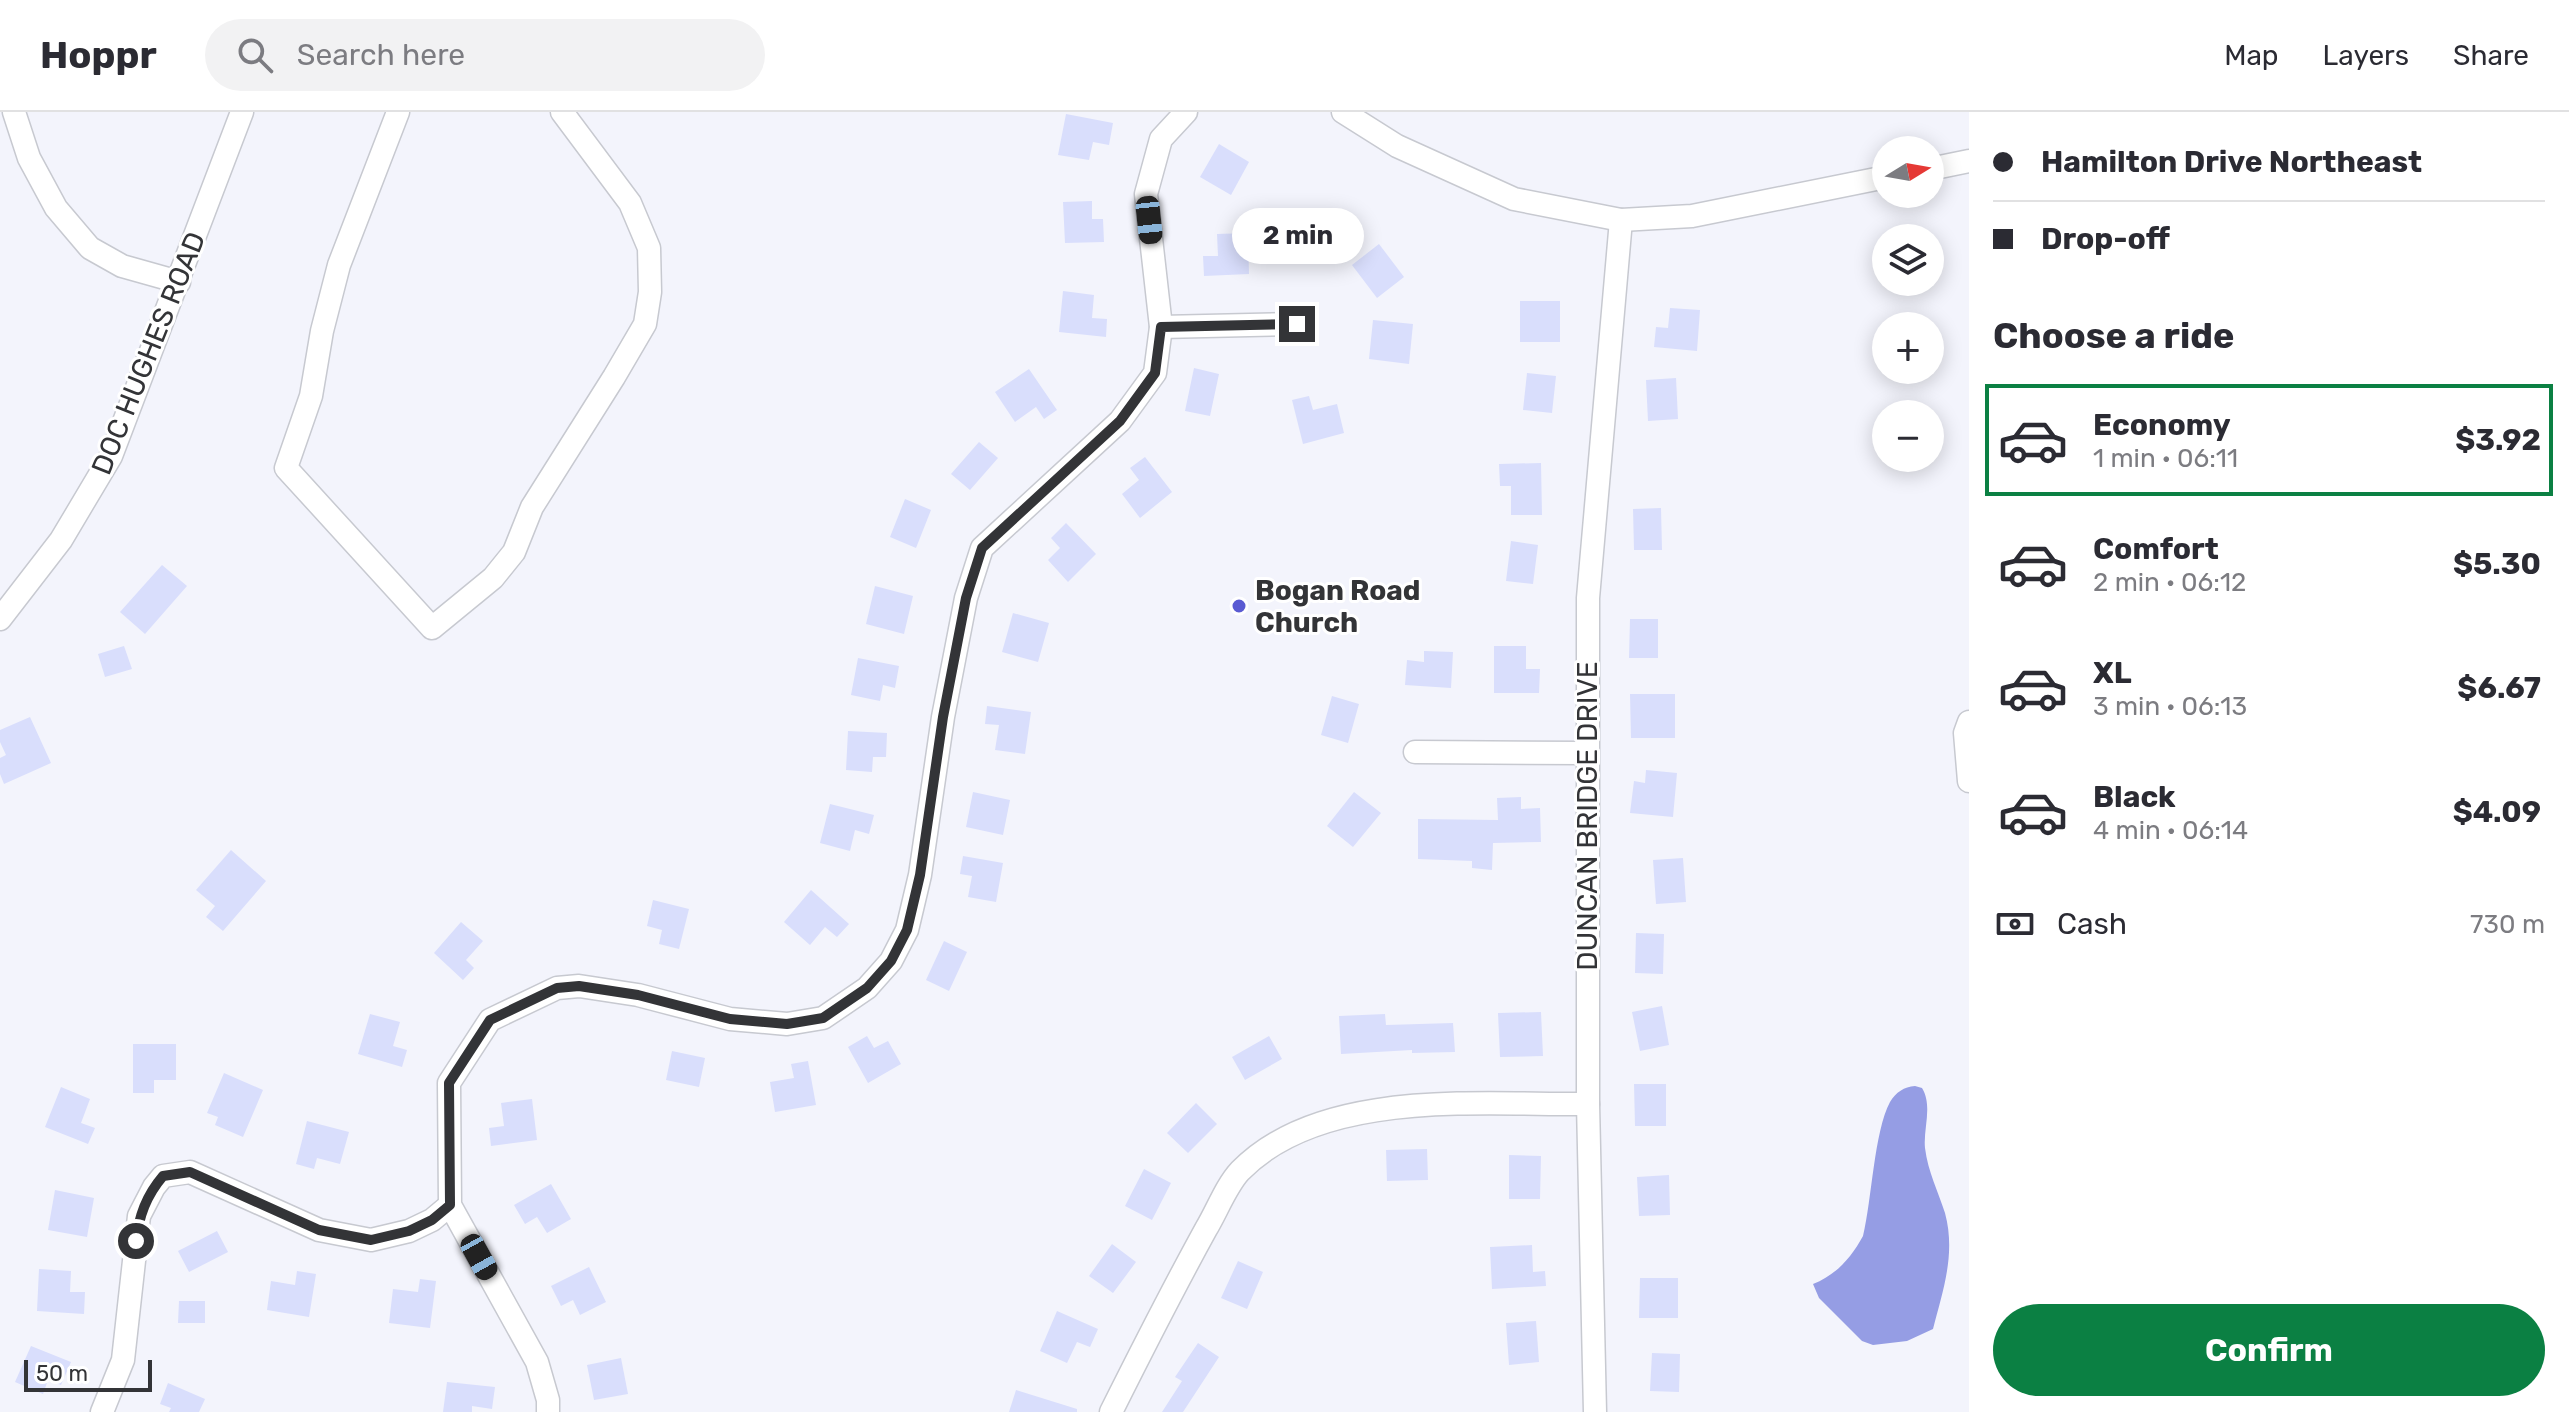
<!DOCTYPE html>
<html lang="en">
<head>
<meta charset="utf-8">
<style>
	:root { --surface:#fff; --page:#f2f2f3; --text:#2b2b33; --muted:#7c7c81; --line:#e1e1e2; --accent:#0b8043 }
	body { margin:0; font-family:Rubik,sans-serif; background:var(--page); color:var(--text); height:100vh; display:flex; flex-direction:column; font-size:30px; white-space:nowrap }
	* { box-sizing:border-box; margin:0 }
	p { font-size:26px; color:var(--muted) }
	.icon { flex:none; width:44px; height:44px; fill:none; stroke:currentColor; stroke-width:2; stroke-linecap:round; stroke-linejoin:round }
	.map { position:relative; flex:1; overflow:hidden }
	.panel { display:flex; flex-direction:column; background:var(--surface); width:600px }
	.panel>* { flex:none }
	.banner { display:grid; align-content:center; height:176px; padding:0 24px; background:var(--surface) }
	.needle { width:52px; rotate:79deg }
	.buttons { position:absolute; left:1872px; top:24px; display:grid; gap:16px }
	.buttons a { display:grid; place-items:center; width:72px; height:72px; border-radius:50%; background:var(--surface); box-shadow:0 4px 20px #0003; font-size:40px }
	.scale { position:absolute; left:24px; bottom:20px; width:128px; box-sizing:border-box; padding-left:8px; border:4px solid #333437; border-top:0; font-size:22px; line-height:28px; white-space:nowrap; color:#333437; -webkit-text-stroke:6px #fff; paint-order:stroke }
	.end { position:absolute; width:36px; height:36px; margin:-18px; border:10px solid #333437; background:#fff; box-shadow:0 0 0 4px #fff }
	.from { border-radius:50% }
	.bubble { position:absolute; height:56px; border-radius:28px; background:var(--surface); box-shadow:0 4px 20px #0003; font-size:26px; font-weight:700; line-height:56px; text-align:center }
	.car { position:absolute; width:24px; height:48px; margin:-24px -12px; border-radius:10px; box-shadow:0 0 6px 2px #0007; background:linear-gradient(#222 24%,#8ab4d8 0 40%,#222 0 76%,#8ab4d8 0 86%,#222 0) }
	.banner b { display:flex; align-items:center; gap:28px; height:76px; font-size:30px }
	.banner b+b { border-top:2px solid var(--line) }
	.banner i { width:20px; height:20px; background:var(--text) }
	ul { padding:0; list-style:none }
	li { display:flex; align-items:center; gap:24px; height:112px; margin:0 16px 12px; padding:0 8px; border:4px solid transparent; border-radius:0px }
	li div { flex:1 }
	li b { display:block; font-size:30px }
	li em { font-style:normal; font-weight:700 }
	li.selected { border-color:var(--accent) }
	li>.icon { width:72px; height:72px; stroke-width:1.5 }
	h2 { padding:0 24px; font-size:36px; line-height:96px }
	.pay { display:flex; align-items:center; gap:20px; height:88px; padding:0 24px; font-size:30px }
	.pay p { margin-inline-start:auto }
	.action { display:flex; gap:16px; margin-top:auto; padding:16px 24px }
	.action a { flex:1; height:92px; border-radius:48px; background:var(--accent); color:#fff; font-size:32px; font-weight:700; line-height:92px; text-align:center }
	header { display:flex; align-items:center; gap:48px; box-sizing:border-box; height:112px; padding:0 40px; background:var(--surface); border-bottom:2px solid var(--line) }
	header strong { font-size:38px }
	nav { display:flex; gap:44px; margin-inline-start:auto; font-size:28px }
	.search { width:560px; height:72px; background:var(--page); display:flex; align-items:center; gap:20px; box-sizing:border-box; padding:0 28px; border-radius:44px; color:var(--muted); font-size:30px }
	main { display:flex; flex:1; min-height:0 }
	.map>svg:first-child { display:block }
</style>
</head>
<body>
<header>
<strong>Hoppr</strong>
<div class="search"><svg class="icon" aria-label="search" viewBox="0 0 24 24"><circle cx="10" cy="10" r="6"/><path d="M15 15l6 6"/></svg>Search here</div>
<nav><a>Map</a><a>Layers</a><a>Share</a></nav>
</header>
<main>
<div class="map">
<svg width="1969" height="1300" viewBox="0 0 1969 1300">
	<rect width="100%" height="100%" fill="#f3f4fc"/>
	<path fill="#959de4" d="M1915 974 1922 976C1933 994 1923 1017 1925 1036 1928 1060 1938 1079 1945 1101 1956 1142 1943 1178 1933 1217L1907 1229 1873 1233 1862 1229 1819 1186 1813 1172C1836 1163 1851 1146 1863 1124 1872 1087 1874 1020 1890 990 1896 980 1904 975 1915 974Z"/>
	<g fill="#d9defc">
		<polygon points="1066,2 1113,11 1109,33 1093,30 1089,48 1058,43"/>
		<polygon points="1219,32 1249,50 1231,83 1200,65"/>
		<polygon points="1092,89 1092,107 1103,107 1104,130 1065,131 1063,90"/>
		<polygon points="1248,121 1249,162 1204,164 1203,144 1218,144 1217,122"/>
		<polygon points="1379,132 1404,165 1377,186 1352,153"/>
		<polygon points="1063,179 1094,183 1092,206 1107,207 1106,225 1059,220"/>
		<rect x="1520" y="189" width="40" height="41"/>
		<polygon points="1670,196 1700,198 1697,239 1654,235 1656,215 1668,216"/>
		<polygon points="1373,208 1413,212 1409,252 1369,247"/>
		<polygon points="1194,256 1219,262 1210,304 1185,299"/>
		<polygon points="1029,257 1057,298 1044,307 1036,295 1015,310 995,280"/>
		<polygon points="1527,261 1556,264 1552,301 1523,298"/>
		<polygon points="1676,266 1678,307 1648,309 1646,268"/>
		<polygon points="1309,284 1313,298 1337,292 1344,321 1303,332 1292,288"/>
		<polygon points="979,330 998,346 970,378 951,362"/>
		<polygon points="1145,345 1172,380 1140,406 1122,382 1139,368 1130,356"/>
		<polygon points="1541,351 1542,403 1511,403 1511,374 1500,374 1499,352"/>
		<polygon points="905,387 931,398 916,436 890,425"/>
		<polygon points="1661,396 1662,438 1634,438 1633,397"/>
		<polygon points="1066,411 1096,442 1068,470 1048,448 1060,436 1051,426"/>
		<polygon points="1511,429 1538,433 1533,472 1506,469"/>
		<polygon points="162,453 187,474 145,522 120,500"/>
		<polygon points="875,474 913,484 904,522 866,512"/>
		<polygon points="1013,501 1049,511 1038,550 1002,540"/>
		<polygon points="1630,507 1658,507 1658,546 1629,546"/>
		<polygon points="124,534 132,557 105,565 98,542"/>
		<polygon points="1494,534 1526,534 1526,557 1540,557 1539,581 1494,581"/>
		<polygon points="1424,539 1453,540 1451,576 1405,573 1407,548 1424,550"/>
		<polygon points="858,546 899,554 895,576 883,573 880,589 851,583"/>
		<polygon points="1630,582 1675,582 1675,626 1631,626"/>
		<polygon points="1332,584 1359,592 1348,631 1321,623"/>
		<polygon points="987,594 1031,600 1025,642 995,638 999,613 985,612"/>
		<polygon points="30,605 51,651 4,672 0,662 0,646 6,643 0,630 0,618"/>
		<polygon points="848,619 887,621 886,645 873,645 872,660 846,658"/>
		<polygon points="1646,658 1677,661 1673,705 1630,701 1634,669 1645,671"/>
		<polygon points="973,680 1010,688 1003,723 966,715"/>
		<polygon points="1354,680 1381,701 1353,735 1327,714"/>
		<polygon points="1521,685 1521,697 1540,696 1541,730 1493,731 1492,758 1472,756 1472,749 1418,747 1418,707 1498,708 1497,686"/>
		<polygon points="830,692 874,703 869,722 855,718 850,739 820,731"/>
		<polygon points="231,738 266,769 223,819 206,805 215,794 196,778"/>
		<polygon points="963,744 1003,751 996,790 968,785 972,764 960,762"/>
		<polygon points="1683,746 1686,790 1656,792 1653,748"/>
		<polygon points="811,778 849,812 837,825 825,815 810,833 784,810"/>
		<polygon points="653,788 689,797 679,837 659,832 662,818 647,814"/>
		<polygon points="461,810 483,829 466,848 474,856 463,868 434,841"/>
		<polygon points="1636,821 1664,822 1663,862 1635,861"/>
		<polygon points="944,829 967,840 949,879 926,868"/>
		<polygon points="1662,894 1669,933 1640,939 1632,900"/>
		<polygon points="1541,900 1543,944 1500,945 1498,901"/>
		<polygon points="370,902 400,910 393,934 407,938 402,955 358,942"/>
		<polygon points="1385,902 1386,913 1453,911 1455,940 1412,941 1412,938 1341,942 1339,904"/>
		<polygon points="867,924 874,936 888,929 901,952 868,971 848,935"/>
		<polygon points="1269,924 1282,947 1245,968 1232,945"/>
		<polygon points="133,932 176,932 176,968 154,968 154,981 133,981"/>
		<polygon points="672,939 705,946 699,975 666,968"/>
		<polygon points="808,949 816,993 775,1000 770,970 794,966 791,952"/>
		<polygon points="224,961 263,978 243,1025 215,1013 218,1005 207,1001"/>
		<polygon points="1634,972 1666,972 1666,1014 1635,1014"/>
		<polygon points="61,975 90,987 81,1011 95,1016 88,1032 45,1015"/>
		<polygon points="532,987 537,1028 491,1034 489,1016 504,1014 501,991"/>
		<polygon points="1196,991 1217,1012 1188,1041 1167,1021"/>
		<polygon points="307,1009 349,1020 340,1052 317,1046 314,1057 296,1052"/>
		<polygon points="1427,1037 1428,1068 1387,1069 1386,1038"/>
		<polygon points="1509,1043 1541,1044 1540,1087 1509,1087"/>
		<polygon points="1144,1057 1171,1071 1152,1108 1125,1094"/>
		<polygon points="1669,1063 1670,1103 1639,1104 1637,1065"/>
		<polygon points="551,1072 571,1107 547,1121 537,1105 525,1112 514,1093"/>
		<polygon points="55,1078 94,1086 87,1125 48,1118"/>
		<polygon points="217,1119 228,1140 189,1160 178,1139"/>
		<polygon points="1112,1132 1136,1150 1113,1181 1089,1164"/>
		<polygon points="1532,1133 1533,1160 1545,1159 1546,1174 1492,1177 1490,1135"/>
		<polygon points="1238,1149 1263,1160 1247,1197 1221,1186"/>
		<polygon points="589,1155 606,1190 580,1203 573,1188 561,1194 551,1174"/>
		<polygon points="39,1157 71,1159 70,1180 85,1180 84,1202 37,1199"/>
		<polygon points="297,1159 316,1162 309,1205 267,1198 271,1169 295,1173"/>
		<polygon points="1640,1166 1678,1166 1678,1206 1639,1206"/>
		<polygon points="420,1167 436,1169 430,1216 389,1211 393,1177 418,1180"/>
		<polygon points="179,1189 205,1189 205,1211 178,1211"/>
		<polygon points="1057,1199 1098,1217 1090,1235 1077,1230 1067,1251 1040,1239"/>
		<polygon points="1536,1209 1539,1250 1509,1253 1506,1211"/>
		<polygon points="1198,1231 1219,1245 1183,1300 1162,1300 1182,1269 1175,1265"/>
		<polygon points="31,1234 71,1250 61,1273 48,1268 43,1282 15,1270"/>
		<polygon points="1652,1241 1680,1242 1679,1280 1650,1279"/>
		<polygon points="621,1246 628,1282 594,1288 587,1253"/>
		<polygon points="447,1270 495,1275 492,1297 472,1294 472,1300 443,1300"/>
		<polygon points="168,1271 205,1287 199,1300 169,1300 171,1296 160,1292"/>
		<polygon points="1016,1278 1077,1297 1077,1300 1009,1300"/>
	</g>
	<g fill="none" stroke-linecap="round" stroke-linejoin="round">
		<defs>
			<g id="minor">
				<polyline points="14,0 29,46 56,96 90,136 122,154 179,170"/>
				<polyline points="398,0 339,153 322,219 311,284 286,356 432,516 493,466 514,440 532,395 614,265 645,212 650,180 649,136 630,91 562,0"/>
				<polyline points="1343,0 1397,34 1514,87 1621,108 1692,104 1886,65"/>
				<polyline points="1930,57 1969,49"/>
				<polyline points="1161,215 1297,212"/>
				<polyline points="0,507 61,428 111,344 242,0"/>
				<polyline points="1969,610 1965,621 1969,669"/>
				<polyline points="1415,640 1586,641"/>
				<polyline points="102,1300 123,1248 139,1104 154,1075 163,1064 190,1060 319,1118 371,1128 409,1119 432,1108 450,1093"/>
				<polyline points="548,1300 548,1288 537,1250 450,1093 449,971 490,908 557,876 579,874 638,883 730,907 787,912 823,906 867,876 891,849 907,818 920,763 943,605 966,486 982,436 1120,309 1155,261 1161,215 1146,82 1161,27 1186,0"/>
				<path d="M1111 1300C1142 1238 1173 1177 1206 1117 1217 1099 1226 1074 1240 1059 1321 976 1480 993 1588 992"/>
				<polyline points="1595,1300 1588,992 1588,486 1621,108"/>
			</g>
		</defs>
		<use href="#minor" stroke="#c7c9d0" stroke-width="25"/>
		<use href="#minor" stroke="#fff" stroke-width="22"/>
	</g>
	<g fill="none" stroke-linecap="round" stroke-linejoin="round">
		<path stroke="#333437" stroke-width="10" d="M136 1129C139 1104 146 1084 163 1064L190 1060 319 1118 371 1128 409 1119 432 1108 450 1093 449 971 490 908 557 876 579 874 638 883 730 907 787 912 823 906 867 876 891 849 907 818 920 763 943 605 966 486 982 436 1120 309 1155 261 1161 215 1297 212"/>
	</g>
	<circle fill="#5a5bd2" stroke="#fff" stroke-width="3" cx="1239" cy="494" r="8"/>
	<g text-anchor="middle" stroke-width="6" stroke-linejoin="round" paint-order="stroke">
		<g font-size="28" fill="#333437" stroke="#fff">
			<text transform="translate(148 241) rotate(-68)" y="10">DOC HUGHES ROAD</text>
			<text transform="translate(1587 704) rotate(-90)" y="10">DUNCAN BRIDGE DRIVE</text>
		</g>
		<g font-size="28" font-weight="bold" fill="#333437" stroke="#fff" text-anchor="start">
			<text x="1255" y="488">Bogan Road<tspan x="1255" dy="32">Church</tspan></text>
		</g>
	</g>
</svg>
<div class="buttons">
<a><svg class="needle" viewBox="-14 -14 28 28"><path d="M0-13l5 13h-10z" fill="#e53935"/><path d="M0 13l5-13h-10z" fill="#7c7c81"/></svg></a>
<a><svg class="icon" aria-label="layers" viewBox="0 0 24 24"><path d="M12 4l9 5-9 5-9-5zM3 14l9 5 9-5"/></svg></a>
<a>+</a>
<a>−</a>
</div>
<div class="scale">50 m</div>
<i class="end from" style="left:136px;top:1129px"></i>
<i class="end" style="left:1297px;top:212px"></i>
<div class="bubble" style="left:1232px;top:96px;width:132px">2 min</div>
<i class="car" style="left:1149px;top:108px;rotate:174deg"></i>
<i class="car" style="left:479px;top:1145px;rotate:151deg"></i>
</div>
<section class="panel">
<div class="banner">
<b><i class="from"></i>Hamilton Drive Northeast</b>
<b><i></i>Drop-off</b>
</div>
<h2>Choose a ride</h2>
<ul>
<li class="selected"><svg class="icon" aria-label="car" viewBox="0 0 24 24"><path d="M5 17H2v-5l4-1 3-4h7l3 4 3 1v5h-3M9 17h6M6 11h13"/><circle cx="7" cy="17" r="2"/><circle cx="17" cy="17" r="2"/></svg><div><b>Economy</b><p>1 min · 06:11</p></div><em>$3.92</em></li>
<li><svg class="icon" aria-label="car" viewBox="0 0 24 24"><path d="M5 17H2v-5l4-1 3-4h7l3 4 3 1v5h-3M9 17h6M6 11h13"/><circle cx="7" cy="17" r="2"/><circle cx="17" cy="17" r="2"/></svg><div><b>Comfort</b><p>2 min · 06:12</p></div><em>$5.30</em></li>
<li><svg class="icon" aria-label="car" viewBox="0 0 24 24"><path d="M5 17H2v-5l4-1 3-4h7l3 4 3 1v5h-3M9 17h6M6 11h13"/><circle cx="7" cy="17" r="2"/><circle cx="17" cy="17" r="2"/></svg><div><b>XL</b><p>3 min · 06:13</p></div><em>$6.67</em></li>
<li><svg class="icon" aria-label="car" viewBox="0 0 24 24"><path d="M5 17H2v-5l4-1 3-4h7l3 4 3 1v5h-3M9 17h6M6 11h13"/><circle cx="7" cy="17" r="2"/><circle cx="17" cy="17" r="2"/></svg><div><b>Black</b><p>4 min · 06:14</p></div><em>$4.09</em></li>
</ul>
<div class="pay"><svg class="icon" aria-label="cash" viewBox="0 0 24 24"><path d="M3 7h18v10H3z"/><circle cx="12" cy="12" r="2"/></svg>Cash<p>730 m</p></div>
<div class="action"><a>Confirm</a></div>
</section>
</main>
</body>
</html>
